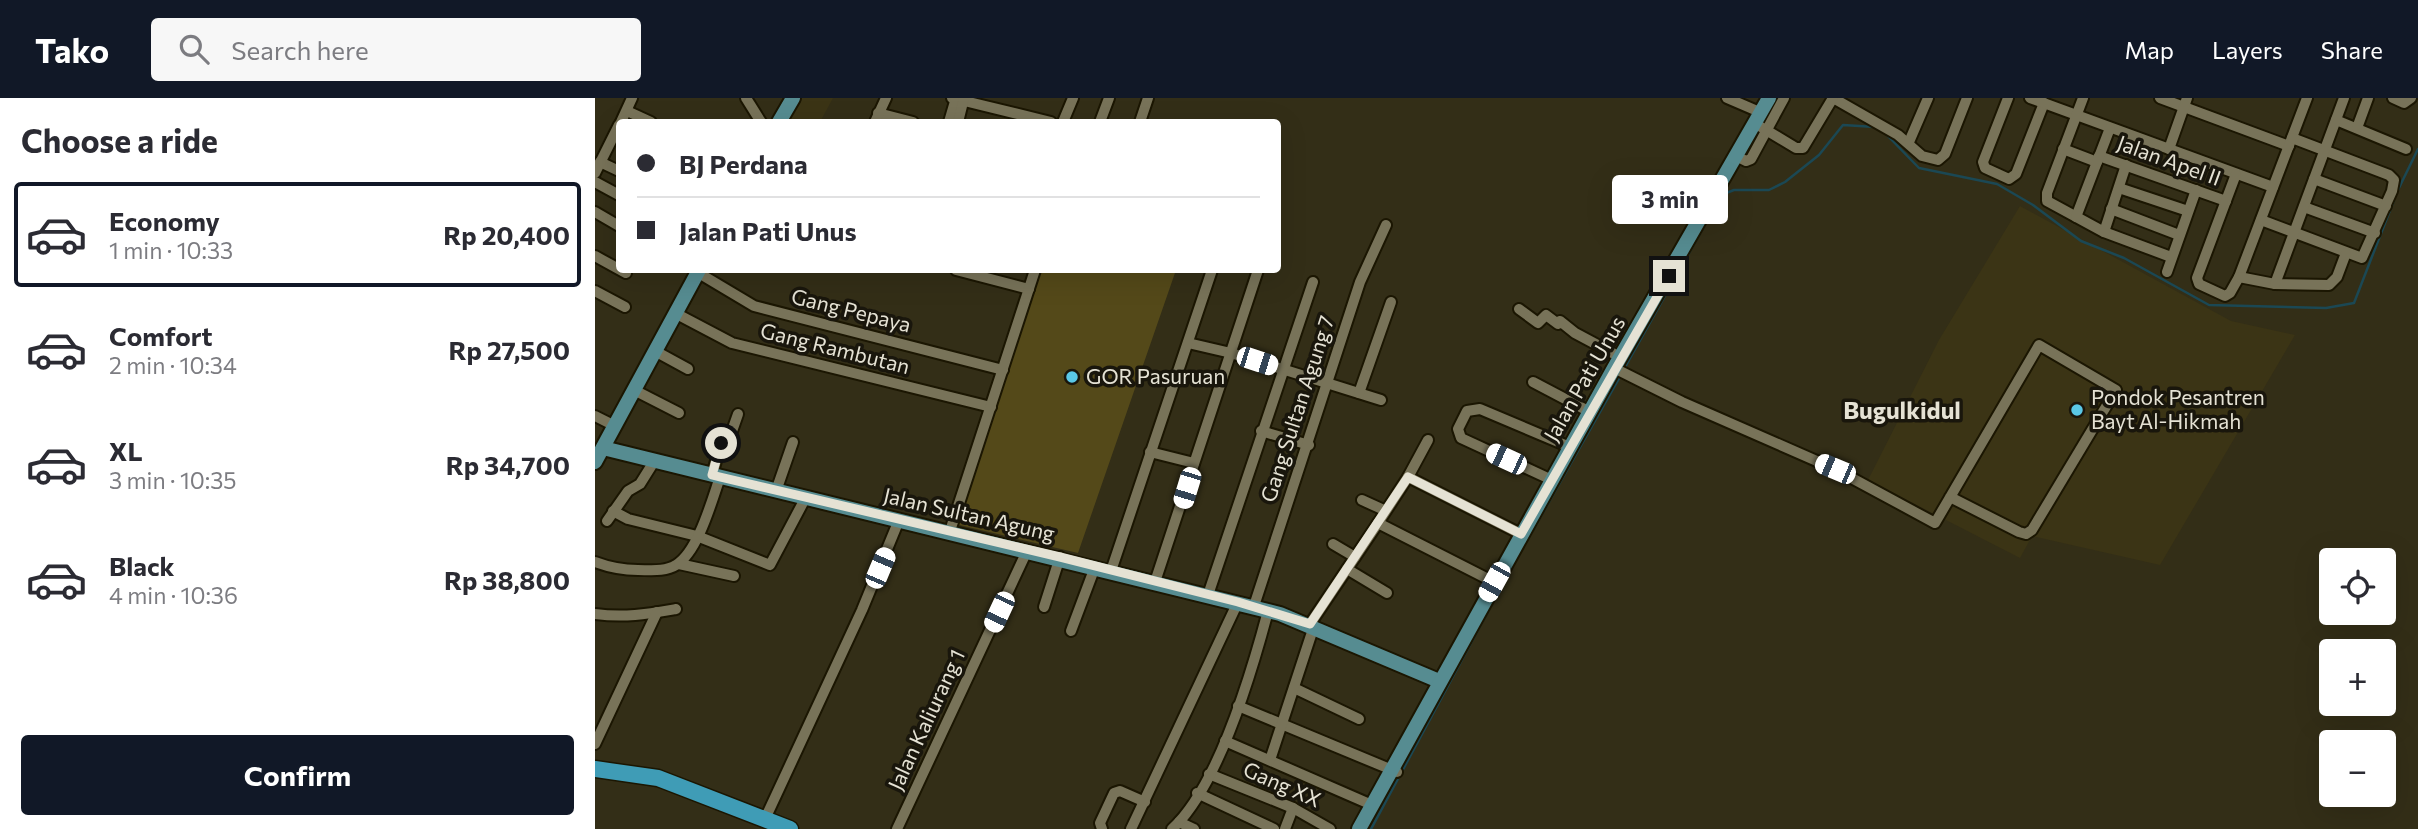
<!DOCTYPE html>
<html lang="en">
<head>
<meta charset="utf-8">
<style>
	:root { --surface:#fff; --page:#f7f7f7; --text:#2b2b33; --muted:#7c7c81; --line:#e1e1e2; --accent:#111827 }
	body { margin:0; font-family:Commissioner,sans-serif; background:var(--page); color:var(--text); height:100vh; display:flex; flex-direction:column; font-size:26px; white-space:nowrap }
	* { box-sizing:border-box; margin:0 }
	p { font-size:23px; color:var(--muted) }
	.icon { flex:none; width:38px; height:38px; fill:none; stroke:currentColor; stroke-width:2; stroke-linecap:round; stroke-linejoin:round }
	.map { position:relative; flex:1; overflow:hidden }
	.panel { display:flex; flex-direction:column; background:var(--surface); width:595px }
	.panel>* { flex:none }
	.banner { position:absolute; left:21px; top:21px; width:665px; height:154px; border-radius:7px; box-shadow:0 7px 28px #0002; display:grid; align-content:center; height:154px; padding:0 21px; background:var(--surface) }
	.tools { position:absolute; left:1724px; top:450px; display:grid; gap:14px }
	.tools a { display:grid; place-items:center; width:77px; height:77px; border-radius:7px; background:var(--surface); box-shadow:0 7px 28px #0002; font-size:35px }
	.end { position:absolute; width:32px; height:32px; margin:-16px; border:9px solid #e5e2d4; background:#111; box-shadow:0 0 0 4px #111 }
	.from { border-radius:50% }
	.bubble { position:absolute; height:49px; border-radius:7px; background:var(--surface); box-shadow:0 7px 28px #0002; font-size:23px; font-weight:700; line-height:49px; text-align:center }
	.car { position:absolute; width:21px; height:42px; margin:-21px -10px; border-radius:9px; box-shadow:0 0 5px 2px #0007; background:linear-gradient(#fff 24%,#345 0 40%,#fff 0 76%,#345 0 86%,#fff 0) }
	.banner b { display:flex; align-items:center; gap:24px; height:66px; font-size:26px }
	.banner b+b { border-top:2px solid var(--line) }
	.banner i { width:18px; height:18px; background:var(--text) }
	ul { padding:0; list-style:none }
	li { display:flex; align-items:center; gap:21px; height:105px; margin:0 14px 10px; padding:0 7px; border:4px solid transparent; border-radius:7px }
	li div { flex:1 }
	li b { display:block; font-size:26px }
	li em { font-style:normal; font-weight:700 }
	li.current { border-color:var(--accent) }
	li>.icon { width:63px; height:63px; stroke-width:1.5 }
	h2 { padding:0 21px; font-size:32px; line-height:84px }
	.action { display:flex; gap:14px; margin-top:auto; padding:14px 21px }
	.action a { flex:1; height:80px; border-radius:7px; background:var(--accent); color:#fff; font-size:28px; font-weight:700; line-height:80px; text-align:center }
	header { display:flex; align-items:center; gap:42px; box-sizing:border-box; height:98px; padding:0 35px; background:var(--accent); color:#fff }
	header strong { font-size:33px }
	nav { display:flex; gap:38px; margin-inline-start:auto; font-size:24px }
	.search { width:490px; height:63px; background:var(--page); display:flex; align-items:center; gap:18px; box-sizing:border-box; padding:0 24px; border-radius:7px; color:var(--muted); font-size:26px }
	main { display:flex; flex:1; min-height:0 }
	.map>svg:first-child { display:block }
</style>
</head>
<body>
<header>
<strong>Tako</strong>
<div class="search"><svg class="icon" aria-label="search" viewBox="0 0 24 24"><circle cx="10" cy="10" r="6"/><path d="M15 15l6 6"/></svg>Search here</div>
<nav><a>Map</a><a>Layers</a><a>Share</a></nav>
</header>
<main>
<section class="panel">
<h2>Choose a ride</h2>
<ul>
<li class="current"><svg class="icon" aria-label="car" viewBox="0 0 24 24"><path d="M5 17H2v-5l4-1 3-4h7l3 4 3 1v5h-3M9 17h6M6 11h13"/><circle cx="7" cy="17" r="2"/><circle cx="17" cy="17" r="2"/></svg><div><b>Economy</b><p>1 min · 10:33</p></div><em>Rp 20,400</em></li>
<li><svg class="icon" aria-label="car" viewBox="0 0 24 24"><path d="M5 17H2v-5l4-1 3-4h7l3 4 3 1v5h-3M9 17h6M6 11h13"/><circle cx="7" cy="17" r="2"/><circle cx="17" cy="17" r="2"/></svg><div><b>Comfort</b><p>2 min · 10:34</p></div><em>Rp 27,500</em></li>
<li><svg class="icon" aria-label="car" viewBox="0 0 24 24"><path d="M5 17H2v-5l4-1 3-4h7l3 4 3 1v5h-3M9 17h6M6 11h13"/><circle cx="7" cy="17" r="2"/><circle cx="17" cy="17" r="2"/></svg><div><b>XL</b><p>3 min · 10:35</p></div><em>Rp 34,700</em></li>
<li><svg class="icon" aria-label="car" viewBox="0 0 24 24"><path d="M5 17H2v-5l4-1 3-4h7l3 4 3 1v5h-3M9 17h6M6 11h13"/><circle cx="7" cy="17" r="2"/><circle cx="17" cy="17" r="2"/></svg><div><b>Black</b><p>4 min · 10:36</p></div><em>Rp 38,800</em></li>
</ul>
<div class="action"><a>Confirm</a></div>
</section>
<div class="map">
<svg width="1823" height="731" viewBox="0 0 1823 731">
	<rect width="100%" height="100%" fill="#332e17"/>
	<g fill="#3b3415">
		<polygon points="200,0 238,0 225,24 187,24"/>
		<polygon points="1425,108 1636,223 1700,237 1565,467 1437,438 1425,460 1273,382 1344,242"/>
	</g>
	<polygon fill="#544919" points="436,172 581,172 483,455 360,426 440,190"/>
	<g fill="none" stroke-linecap="round" stroke-linejoin="round">
		<g stroke="#1b4854" stroke-width="2.5">
			<polyline points="1289,34 1324,70 1402,86 1438,107 1486,143 1529,160 1614,207 1731,210 1759,205 1799,102"/>
			<polyline points="1801,96 1823,51"/>
			<polyline points="1126,97 1139,92 1174,92 1190,84 1224,57 1248,27 1280,29"/>
			<polyline points="1029,271 1118,112"/>
			<polyline points="934,439 1026,277"/>
			<polyline points="776,731 920,463"/>
		</g>
		<defs>
			<g id="minor">
				<polyline points="151,0 166,24"/>
				<polyline points="357,0 456,24"/>
				<polyline points="1132,0 1167,15"/>
				<polyline points="1238,0 1303,37 1327,58 1343,62 1350,56 1372,0"/>
				<polyline points="1413,0 1388,64 1390,70 1414,81 1421,76 1449,5"/>
				<polyline points="1435,0 1678,89"/>
				<polyline points="1488,0 1452,95 1452,103 1509,134 1576,159"/>
				<polyline points="1565,0 1694,48"/>
				<polyline points="1798,0 1809,5 1816,0"/>
				<polyline points="32,13 56,24"/>
				<polyline points="283,15 318,24"/>
				<polyline points="1741,22 1811,51"/>
				<polyline points="26,24 37,0"/>
				<polyline points="280,24 291,0"/>
				<polyline points="354,24 361,0"/>
				<polyline points="363,24 369,0"/>
				<polyline points="468,24 478,0"/>
				<polyline points="505,24 514,0"/>
				<polyline points="545,24 553,0"/>
				<polyline points="1161,26 1201,50 1208,50 1238,0"/>
				<polyline points="1762,30 1773,0"/>
				<polyline points="1314,44 1333,0"/>
				<polyline points="1468,51 1502,64"/>
				<polyline points="1574,51 1592,0"/>
				<polyline points="1504,58 1631,103"/>
				<polyline points="1143,59 1151,63 1156,61 1189,0"/>
				<polyline points="5,64 24,73"/>
				<polyline points="0,75 24,27"/>
				<polyline points="1641,76 1602,180 1604,186 1630,198 1635,195 1644,179 1712,0"/>
				<polyline points="1719,81 1791,108"/>
				<polyline points="0,84 24,97"/>
				<polyline points="1524,90 1593,113"/>
				<polyline points="1709,109 1780,135"/>
				<polyline points="1516,111 1584,137"/>
				<polyline points="0,114 24,128"/>
				<polyline points="1481,119 1515,30"/>
				<polyline points="1666,122 1767,160 1797,93 1799,82 1794,77 1697,40"/>
				<polyline points="1509,134 1531,67"/>
				<polyline points="0,158 31,175"/>
				<polyline points="361,172 434,191"/>
				<polyline points="102,174 159,208 408,272"/>
				<polyline points="1572,174 1601,92"/>
				<polyline points="1644,179 1680,186 1734,187 1742,179 1751,155"/>
				<polyline points="1680,186 1749,0"/>
				<polyline points="0,193 30,209"/>
				<polyline points="924,211 943,225 951,217 963,226 965,223 980,235 1025,259"/>
				<polyline points="80,215 137,245 396,309"/>
				<polyline points="593,245 636,255 786,302"/>
				<polyline points="60,253 93,271"/>
				<path d="M1019 270 1087 304 1240 371 1340 425C1374 366 1409 307 1444 247L1521 292 1437 432 1431 436 1424 434 1355 399"/>
				<polyline points="938,284 995,314"/>
				<polyline points="39,292 84,315"/>
				<polyline points="764,295 796,204"/>
				<polyline points="0,318 20,328"/>
				<polyline points="666,333 714,347"/>
				<polyline points="555,354 599,365"/>
				<polyline points="117,377 126,345 136,336 143,316"/>
				<polyline points="813,379 833,342"/>
				<polyline points="957,382 866,340 863,331 872,313 885,311 975,349"/>
				<polyline points="181,393 198,344"/>
				<polyline points="767,402 789,412"/>
				<polyline points="18,413 33,421 102,438 175,467 211,399"/>
				<polyline points="12,423 33,393 45,386 60,362"/>
				<polyline points="783,425 813,379 926,436"/>
				<polyline points="355,433 440,172"/>
				<polyline points="738,446 760,459"/>
				<path d="M0 464C13 469 29 472 43 472 55 472 70 474 81 467 103 454 117 402 125 379"/>
				<polyline points="84,466 139,478"/>
				<polyline points="752,471 792,495"/>
				<polyline points="516,473 617,172"/>
				<polyline points="560,484 663,172"/>
				<polyline points="613,497 718,184"/>
				<polyline points="659,508 765,184 791,127"/>
				<polyline points="449,509 465,459"/>
				<path d="M0 516C30 520 52 516 81 511"/>
				<polyline points="715,526 783,425 899,484"/>
				<polyline points="476,533 500,469"/>
				<polyline points="699,590 764,621"/>
				<polyline points="643,608 802,674"/>
				<polyline points="630,643 777,707"/>
				<polyline points="0,646 62,514"/>
				<polyline points="675,662 719,528"/>
				<polyline points="614,676 698,710 735,731"/>
				<polyline points="602,695 679,731"/>
				<polyline points="170,721 267,512 304,422"/>
				<polyline points="584,724 599,731"/>
				<polyline points="302,731 432,453"/>
				<polyline points="507,731 505,725 519,695 525,693 550,704"/>
				<polyline points="536,731 643,504"/>
				<path d="M577 731C623 689 657 573 673 513"/>
				<polyline points="690,731 698,710"/>
			</g>
			<g id="major">
				<polyline points="184,24 198,0"/>
				<polyline points="8,350 685,516 844,583"/>
				<polyline points="0,364 104,172"/>
				<polyline points="764,731 1019,270 1174,0"/>
			</g>
			<polyline id="highway" points="0,671 63,680 195,731"/>
		</defs>
		<use href="#minor" stroke="#1b1602" stroke-width="14"/>
		<use href="#major" stroke="#1b1602" stroke-width="18"/>
		<use href="#highway" stroke="#1b1602" stroke-width="19"/>
		<use href="#minor" stroke="#787359" stroke-width="10"/>
		<use href="#major" stroke="#568c91" stroke-width="14"/>
		<use href="#highway" stroke="#3f9cb6" stroke-width="16"/>
	</g>
	<g fill="none" stroke-linecap="round" stroke-linejoin="round">
		<polyline stroke="#e5e2d4" stroke-width="9" points="126,345 117,377 125,379 465,459 643,504 715,526 813,379 926,436 1074,178"/>
	</g>
	<g fill="#5ac8e6" stroke="#19160c" stroke-width="2.5">
		<circle cx="477" cy="279" r="7"/>
		<circle cx="1482" cy="312" r="7"/>
	</g>
	<g text-anchor="middle" stroke-width="7" stroke-linejoin="round" paint-order="stroke">
		<g font-size="21" fill="#e5e2d4" stroke="#19160c">
			<text transform="translate(1574 63) rotate(20)" y="7">Jalan Apel II</text>
			<text transform="translate(256 213) rotate(14)" y="7">Gang Pepaya</text>
			<text transform="translate(240 251) rotate(14)" y="7">Gang Rambutan</text>
			<text transform="translate(990 281) rotate(-60)" y="7">Jalan Pati Unus</text>
			<text transform="translate(703 311) rotate(-72)" y="7">Gang Sultan Agung 7</text>
			<text transform="translate(374 417) rotate(13)" y="7">Jalan Sultan Agung</text>
			<text transform="translate(332 622) rotate(-65)" y="7">Jalan Kaliurang 1</text>
			<text transform="translate(687 687) rotate(24)" y="7">Gang XX</text>
		</g>
		<g font-size="21" fill="#e5e2d4" stroke="#19160c" text-anchor="start">
			<text x="491" y="286">GOR Pasuruan</text>
			<text x="1496" y="307">Pondok Pesantren<tspan x="1496" dy="24">Bayt Al-Hikmah</tspan></text>
		</g>
		<g font-size="24" font-weight="bold" fill="#e5e2d4" stroke="#19160c">
			<text x="1307" y="321">Bugulkidul</text>
		</g>
	</g>
</svg>
<div class="tools">
<a><svg class="icon" aria-label="locate" viewBox="0 0 24 24"><circle cx="12" cy="12" r="6"/><path d="M12 2v4M12 18v4M2 12h4M18 12h4"/></svg></a>
<a>+</a>
<a>−</a>
</div>
<i class="end from" style="left:126px;top:345px"></i>
<i class="end" style="left:1074px;top:178px"></i>
<div class="bubble" style="left:1017px;top:77px;width:116px">3 min</div>
<i class="car" style="left:662px;top:263px;rotate:108deg"></i>
<i class="car" style="left:911px;top:361px;rotate:295deg"></i>
<i class="car" style="left:1240px;top:371px;rotate:293deg"></i>
<i class="car" style="left:592px;top:390px;rotate:197deg"></i>
<i class="car" style="left:285px;top:470px;rotate:23deg"></i>
<i class="car" style="left:899px;top:484px;rotate:209deg"></i>
<i class="car" style="left:404px;top:514px;rotate:205deg"></i>
<div class="banner">
<b><i class="from"></i>BJ Perdana</b>
<b><i></i>Jalan Pati Unus</b>
</div>
</div>
</main>
</body>
</html>
